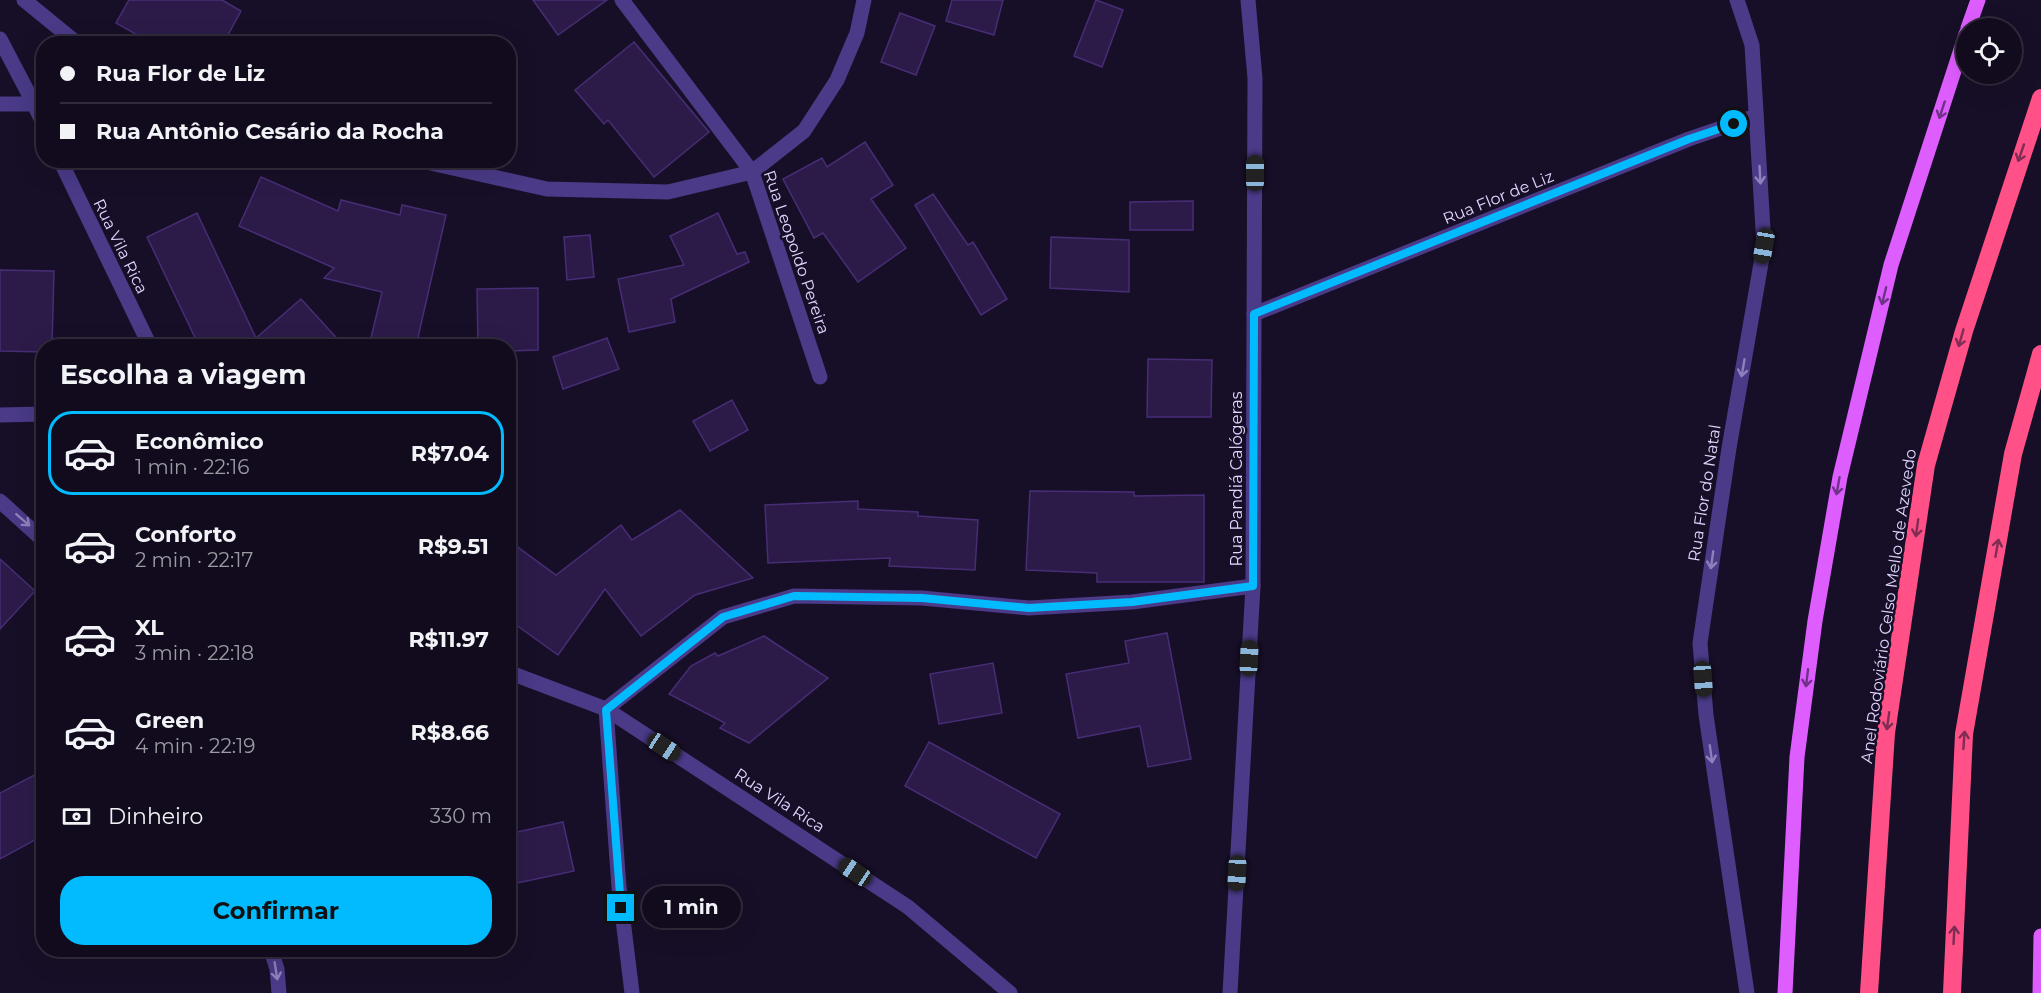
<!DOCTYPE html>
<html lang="pt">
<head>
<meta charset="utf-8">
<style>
	:root { --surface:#110b1d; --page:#1a1426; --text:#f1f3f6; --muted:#9c9ba4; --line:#302b3b; --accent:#02bbff }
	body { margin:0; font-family:Montserrat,sans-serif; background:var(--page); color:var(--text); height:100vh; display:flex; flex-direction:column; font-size:22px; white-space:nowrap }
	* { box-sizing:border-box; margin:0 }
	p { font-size:20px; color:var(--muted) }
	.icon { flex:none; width:33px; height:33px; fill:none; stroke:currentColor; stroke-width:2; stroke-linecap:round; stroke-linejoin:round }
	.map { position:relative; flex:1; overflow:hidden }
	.sheet { position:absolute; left:36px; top:339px; width:480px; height:618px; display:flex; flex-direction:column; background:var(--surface); border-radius:24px; box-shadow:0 6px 24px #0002,0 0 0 2px var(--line) }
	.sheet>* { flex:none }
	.hud { position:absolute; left:36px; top:36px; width:480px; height:132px; border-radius:24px; box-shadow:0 6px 24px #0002,0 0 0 2px var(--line); display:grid; align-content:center; height:132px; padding:0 24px; background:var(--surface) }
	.controls { position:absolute; left:1956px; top:18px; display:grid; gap:12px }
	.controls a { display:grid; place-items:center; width:66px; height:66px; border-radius:50%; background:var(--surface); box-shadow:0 6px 24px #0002,0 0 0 2px var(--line); font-size:30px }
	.end { position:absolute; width:27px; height:27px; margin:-14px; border:8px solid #02bbff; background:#111; box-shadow:0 0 0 3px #111 }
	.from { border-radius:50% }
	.bubble { position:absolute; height:42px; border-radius:21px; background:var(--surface); box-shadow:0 6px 24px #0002,0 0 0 2px var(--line); font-size:20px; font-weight:700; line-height:42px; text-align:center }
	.car { position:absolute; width:18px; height:36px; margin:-18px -9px; border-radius:8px; box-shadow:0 0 4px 2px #0007; background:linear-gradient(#222 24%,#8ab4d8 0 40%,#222 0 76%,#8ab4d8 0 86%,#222 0) }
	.hud b { display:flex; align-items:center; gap:21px; height:57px; font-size:22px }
	.hud b+b { border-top:2px solid var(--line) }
	.hud i { width:15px; height:15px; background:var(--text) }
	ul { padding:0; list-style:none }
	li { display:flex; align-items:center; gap:18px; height:84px; margin:0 12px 9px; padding:0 12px; border:3px solid transparent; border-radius:24px }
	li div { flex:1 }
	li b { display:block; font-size:22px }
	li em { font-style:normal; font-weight:700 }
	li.current { border-color:var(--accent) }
	li>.icon { width:54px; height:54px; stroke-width:1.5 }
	h2 { padding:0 24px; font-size:27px; line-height:72px }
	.pay { display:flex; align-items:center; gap:15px; height:66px; padding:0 24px; font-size:22px }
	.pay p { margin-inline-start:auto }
	.cta { display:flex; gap:12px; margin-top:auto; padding:12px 24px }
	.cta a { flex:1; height:69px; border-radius:24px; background:var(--accent); color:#111; font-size:24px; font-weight:700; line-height:69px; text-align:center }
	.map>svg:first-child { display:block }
</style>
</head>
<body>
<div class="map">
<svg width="2041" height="993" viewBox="0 0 2041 993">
	<rect width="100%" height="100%" fill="#170f27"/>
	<g fill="#2c1b49" stroke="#472d75" stroke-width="1.5">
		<polygon points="129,0 222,0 241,11 223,44 153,44 116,23"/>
		<polygon points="533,0 607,0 558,35"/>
		<polygon points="952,0 1003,0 994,35 946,21"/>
		<polygon points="1096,0 1123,10 1102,67 1074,56"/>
		<polygon points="900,13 935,26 916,75 881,62"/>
		<polygon points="634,42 709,132 654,177 608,120 604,124 575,90"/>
		<polygon points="865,142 893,185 871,199 906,248 858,282 823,233 814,238 783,179 822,158 827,167"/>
		<polygon points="261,177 338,211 341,200 400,215 402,205 446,215 416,346 369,346 382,292 324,278 334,268 239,226"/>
		<polygon points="933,194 968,245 973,242 1007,299 981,315 915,205"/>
		<polygon points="1193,201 1193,230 1130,230 1130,202"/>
		<polygon points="197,213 256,338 301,299 344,346 199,346 147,237"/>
		<polygon points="718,213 737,254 745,252 749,262 671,299 675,322 629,332 618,279 684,265 670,236"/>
		<polygon points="590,235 594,277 567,280 564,237"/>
		<polygon points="1051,237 1129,240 1129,292 1050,288"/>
		<polygon points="0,270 54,271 52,346 44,346 44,352 0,351"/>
		<polygon points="538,288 538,350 508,351 508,346 478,346 477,289"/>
		<polygon points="607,338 619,369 563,389 553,357"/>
		<polygon points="1148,359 1212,360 1211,417 1147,417"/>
		<polygon points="732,400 748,430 710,451 693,421"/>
		<polygon points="1030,491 1134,492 1134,496 1204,495 1204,582 1097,582 1097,573 1026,570"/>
		<polygon points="858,501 858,509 918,512 918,516 978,520 975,570 889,566 890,558 768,563 765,505"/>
		<polygon points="680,510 753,578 695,595 641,636 605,589 558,655 508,619 508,540 556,575 621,525 632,540"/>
		<polygon points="0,559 35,591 0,629"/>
		<polygon points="1167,633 1191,759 1148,767 1140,726 1078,738 1066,674 1129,663 1125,641"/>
		<polygon points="764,636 828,678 749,743 720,728 725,723 669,694 691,666 715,653 718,656"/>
		<polygon points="993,663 1002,713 939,724 930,674"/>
		<polygon points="929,742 1060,814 1036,858 905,786"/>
		<polygon points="44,770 44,835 0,859 0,793"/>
		<polygon points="563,822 574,871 508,885 508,834"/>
	</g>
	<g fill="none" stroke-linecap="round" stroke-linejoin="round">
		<g stroke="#4a3a87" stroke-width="15">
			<polyline points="24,0 78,44"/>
			<polyline points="622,0 752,172 820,377"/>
			<polyline points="1737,0 1752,45 1764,246 1729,448 1700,643 1706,715 1747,993"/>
			<polyline points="34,104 44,125"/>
			<polyline points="60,160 150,346"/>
			<polyline points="417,160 547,189 668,192 752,172 804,131 837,80 857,33 864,0"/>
			<polyline points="1254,314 1689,139 1756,116"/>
			<polyline points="0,415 44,414"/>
			<polyline points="0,501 44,541"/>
			<polyline points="508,672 606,709 908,907 1010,993"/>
			<polyline points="271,950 277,969 279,993"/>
			<polyline points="632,993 619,887 606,709 723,617 794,596 922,598 1029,608 1132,602 1253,586"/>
			<polyline points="1230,993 1253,586 1255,78 1248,0"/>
		</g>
		<polyline stroke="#4a3a87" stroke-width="15" points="0,39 34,104 0,104"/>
		<g stroke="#dd5dff" stroke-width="15">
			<polyline points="1968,28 1978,0"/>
			<polyline points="1785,993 1797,757 1815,621 1840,477 1891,265 1966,34"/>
			<polyline points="2040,993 2041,936"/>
		</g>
		<g stroke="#ff5187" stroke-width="18">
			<polyline points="1869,993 1886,733 1926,465 1964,331 2041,98"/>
			<polyline points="1952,993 1964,734 2013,454 2041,354"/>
		</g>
	</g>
	<defs><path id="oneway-shaft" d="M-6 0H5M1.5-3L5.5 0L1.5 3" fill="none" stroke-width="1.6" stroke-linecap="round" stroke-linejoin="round" transform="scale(1.5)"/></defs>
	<g stroke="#703288">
		<use href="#oneway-shaft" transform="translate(1942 110) rotate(108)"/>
		<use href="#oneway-shaft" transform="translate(1884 296) rotate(104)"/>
		<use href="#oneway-shaft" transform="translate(1838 486) rotate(100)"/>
		<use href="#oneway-shaft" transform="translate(1807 678) rotate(97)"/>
	</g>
	<g stroke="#7f2d52">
		<use href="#oneway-shaft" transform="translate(2021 153) rotate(109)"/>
		<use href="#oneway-shaft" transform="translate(1961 338) rotate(106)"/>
		<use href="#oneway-shaft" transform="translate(1917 528) rotate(98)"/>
		<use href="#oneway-shaft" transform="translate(1997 548) rotate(-80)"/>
		<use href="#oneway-shaft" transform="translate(1888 721) rotate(98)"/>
		<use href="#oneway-shaft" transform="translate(1964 740) rotate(-86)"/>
		<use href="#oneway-shaft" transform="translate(1954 935) rotate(-87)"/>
	</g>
	<g stroke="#8e80bd">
		<use href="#oneway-shaft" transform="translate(1760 175) rotate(87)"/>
		<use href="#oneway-shaft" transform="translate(1743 368) rotate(100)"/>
		<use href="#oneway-shaft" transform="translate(23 520) rotate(41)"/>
		<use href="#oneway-shaft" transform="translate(1712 560) rotate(98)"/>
		<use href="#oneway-shaft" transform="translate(1711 754) rotate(82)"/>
		<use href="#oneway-shaft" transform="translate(276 971) rotate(81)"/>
	</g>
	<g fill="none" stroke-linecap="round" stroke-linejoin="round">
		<polyline stroke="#02bbff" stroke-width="8" points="621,908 606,710 723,617 794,596 922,598 1029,608 1132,602 1253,586 1254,314 1689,139 1734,124"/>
	</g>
	<g text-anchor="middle" stroke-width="5" stroke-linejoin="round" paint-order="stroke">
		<g font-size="16" fill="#e1d6ff" stroke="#170f27">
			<text transform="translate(1498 197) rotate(-22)" y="6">Rua Flor de Liz</text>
			<text transform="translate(121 246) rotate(64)" y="6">Rua Vila Rica</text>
			<text transform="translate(797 252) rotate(71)" y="6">Rua Leopoldo Pereira</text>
			<text transform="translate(1236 479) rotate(-90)" y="6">Rua Pandiá Calógeras</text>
			<text transform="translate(1704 493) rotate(-81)" y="6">Rua Flor do Natal</text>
			<text transform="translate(1888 606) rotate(-82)" y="6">Anel Rodoviário Celso Mello de Azevedo</text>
			<text transform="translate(780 800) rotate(33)" y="6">Rua Vila Rica</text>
		</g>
	</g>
</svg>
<div class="controls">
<a><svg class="icon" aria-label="locate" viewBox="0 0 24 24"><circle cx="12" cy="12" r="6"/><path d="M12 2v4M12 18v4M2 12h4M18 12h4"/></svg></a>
</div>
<i class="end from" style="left:1734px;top:124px"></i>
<i class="end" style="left:621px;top:908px"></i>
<div class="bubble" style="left:642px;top:886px;width:99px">1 min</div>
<i class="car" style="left:1255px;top:173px;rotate:0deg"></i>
<i class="car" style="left:1764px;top:246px;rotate:190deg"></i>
<i class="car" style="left:1249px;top:658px;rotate:3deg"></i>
<i class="car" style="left:1703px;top:679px;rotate:176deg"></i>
<i class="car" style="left:664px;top:747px;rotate:123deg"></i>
<i class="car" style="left:855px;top:872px;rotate:304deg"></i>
<i class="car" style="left:1237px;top:873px;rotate:183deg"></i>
<div class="hud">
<b><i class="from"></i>Rua Flor de Liz</b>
<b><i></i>Rua Antônio Cesário da Rocha</b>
</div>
<section class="sheet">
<h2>Escolha a viagem</h2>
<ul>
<li class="current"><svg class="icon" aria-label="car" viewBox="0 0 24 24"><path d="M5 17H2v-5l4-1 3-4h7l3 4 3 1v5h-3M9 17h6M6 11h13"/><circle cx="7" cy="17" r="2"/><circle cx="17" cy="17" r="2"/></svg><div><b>Econômico</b><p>1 min · 22:16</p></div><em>R$7.04</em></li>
<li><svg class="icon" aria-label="car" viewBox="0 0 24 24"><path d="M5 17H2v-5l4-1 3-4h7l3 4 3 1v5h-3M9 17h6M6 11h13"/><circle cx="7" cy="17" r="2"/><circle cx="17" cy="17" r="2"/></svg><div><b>Conforto</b><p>2 min · 22:17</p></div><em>R$9.51</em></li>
<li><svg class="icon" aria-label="car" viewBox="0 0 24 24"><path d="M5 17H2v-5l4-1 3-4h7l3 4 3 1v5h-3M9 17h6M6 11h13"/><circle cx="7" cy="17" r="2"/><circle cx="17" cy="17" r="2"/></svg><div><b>XL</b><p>3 min · 22:18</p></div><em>R$11.97</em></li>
<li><svg class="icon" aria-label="car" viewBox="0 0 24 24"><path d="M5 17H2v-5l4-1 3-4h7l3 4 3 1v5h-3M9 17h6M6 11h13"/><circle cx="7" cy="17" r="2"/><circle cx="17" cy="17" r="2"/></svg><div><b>Green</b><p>4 min · 22:19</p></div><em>R$8.66</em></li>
</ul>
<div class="pay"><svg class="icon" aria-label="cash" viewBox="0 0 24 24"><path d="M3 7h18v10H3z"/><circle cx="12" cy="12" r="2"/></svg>Dinheiro<p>330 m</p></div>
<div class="cta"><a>Confirmar</a></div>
</section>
</div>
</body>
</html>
